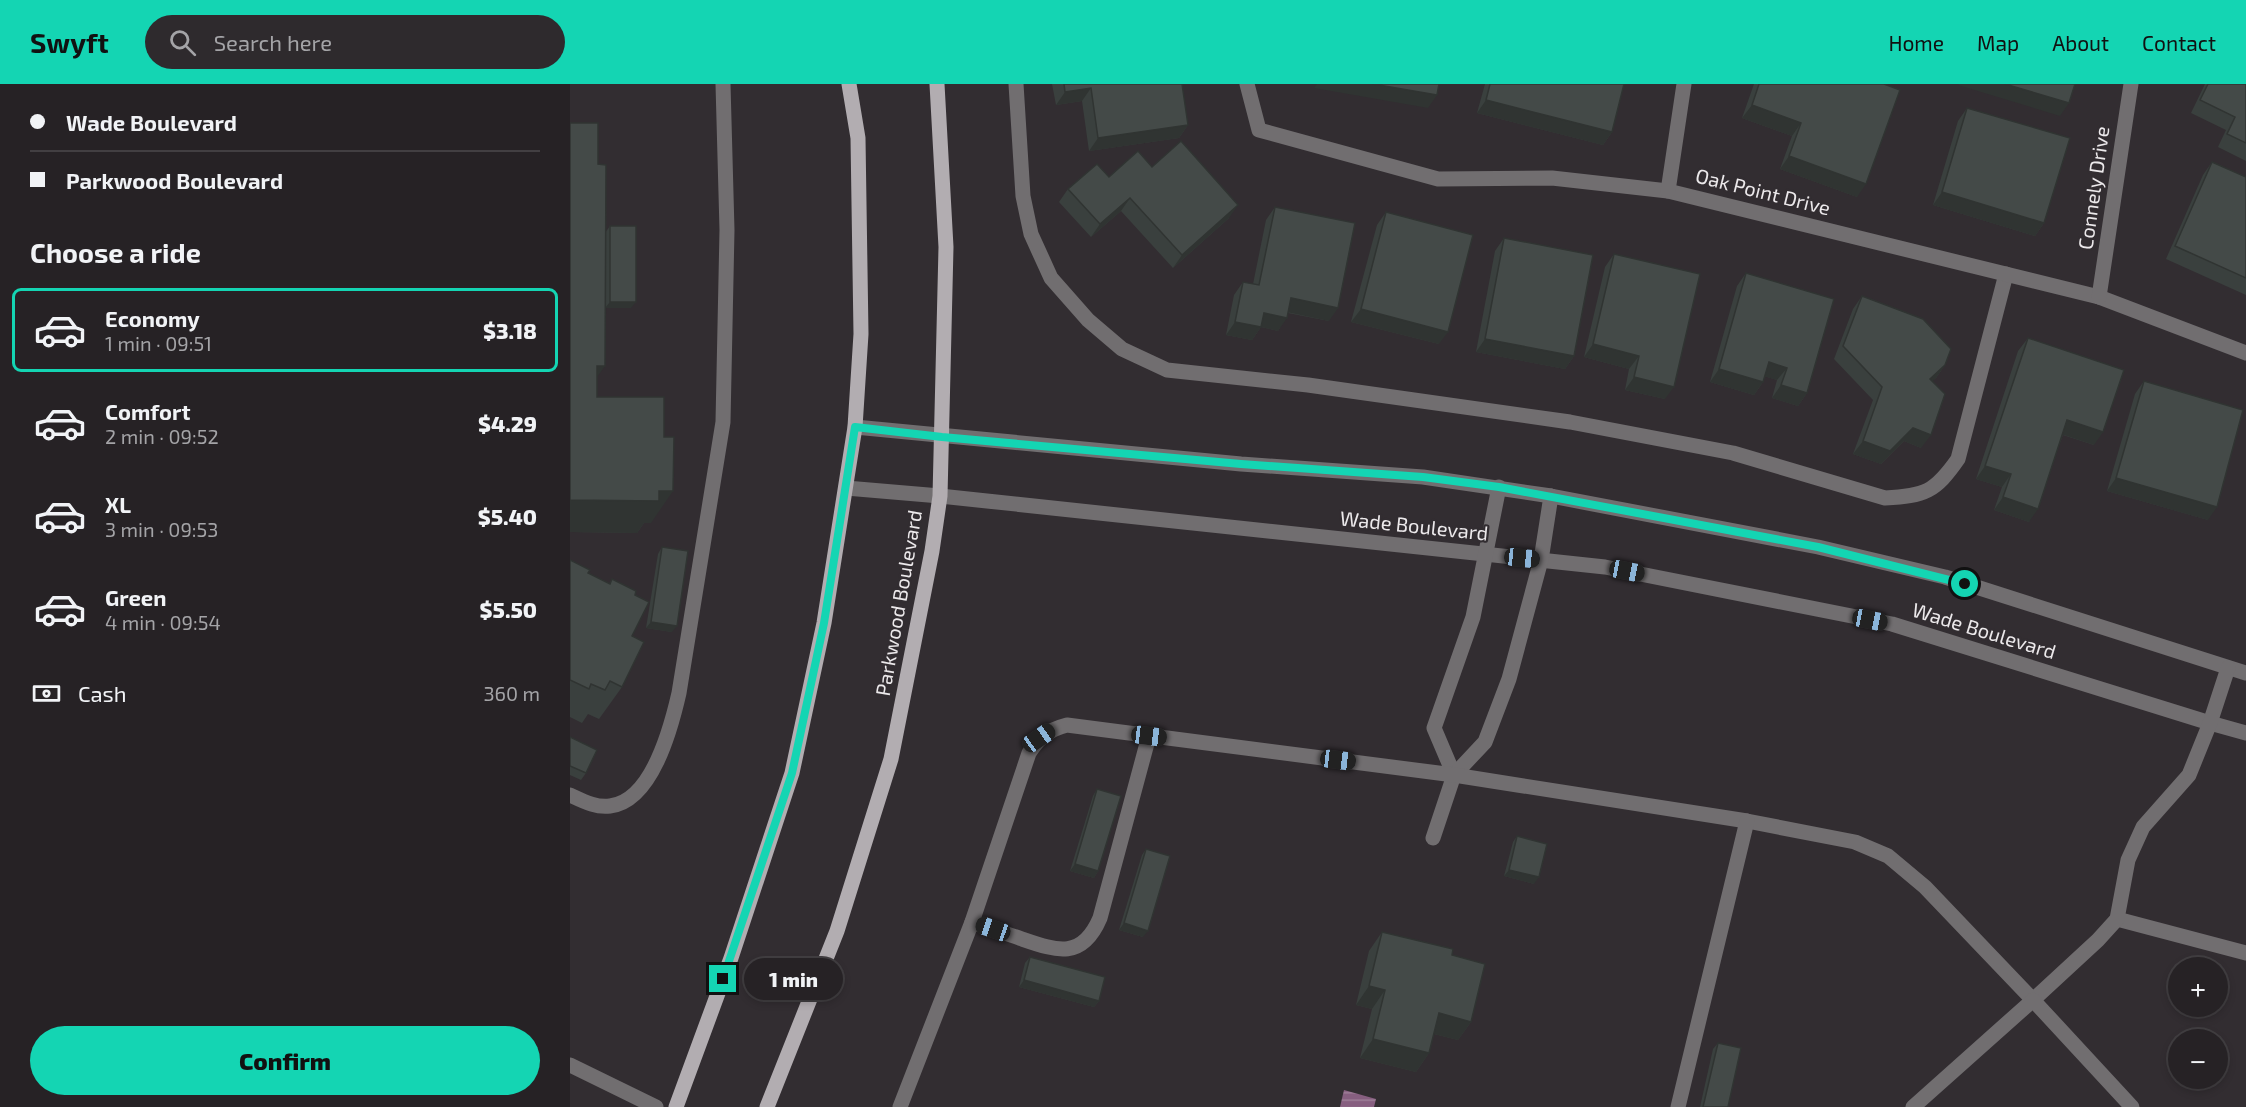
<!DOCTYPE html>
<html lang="en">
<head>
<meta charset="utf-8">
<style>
	:root { --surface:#262225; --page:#2e2a2d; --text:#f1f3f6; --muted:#a4a4a7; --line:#423f42; --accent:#14d5b3 }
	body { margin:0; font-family:"Exo 2",sans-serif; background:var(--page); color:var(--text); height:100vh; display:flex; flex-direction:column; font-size:22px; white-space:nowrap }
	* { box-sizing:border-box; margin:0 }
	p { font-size:20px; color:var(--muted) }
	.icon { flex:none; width:33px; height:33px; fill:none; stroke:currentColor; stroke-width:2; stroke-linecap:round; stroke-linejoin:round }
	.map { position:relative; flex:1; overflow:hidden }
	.side { display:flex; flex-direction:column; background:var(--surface); width:570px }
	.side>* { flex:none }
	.hud { display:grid; align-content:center; height:132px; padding:0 30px; background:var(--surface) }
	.buttons { position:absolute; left:1598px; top:873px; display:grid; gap:12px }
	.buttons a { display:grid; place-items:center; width:60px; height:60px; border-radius:50%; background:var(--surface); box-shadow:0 3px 9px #0003,0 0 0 2px var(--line); font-size:30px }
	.end { position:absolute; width:27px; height:27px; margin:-14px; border:8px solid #14d5b3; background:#111; box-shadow:0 0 0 3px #111 }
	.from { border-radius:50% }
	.bubble { position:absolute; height:42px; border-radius:21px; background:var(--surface); box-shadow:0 3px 9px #0003,0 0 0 2px var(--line); font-size:20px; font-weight:800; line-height:42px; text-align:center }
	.car { position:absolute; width:18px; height:36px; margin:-18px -9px; border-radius:8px; box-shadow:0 0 4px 2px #0007; background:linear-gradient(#222 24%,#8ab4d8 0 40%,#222 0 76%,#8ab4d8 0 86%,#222 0) }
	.hud b { display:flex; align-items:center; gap:21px; height:57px; font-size:22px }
	.hud b+b { border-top:2px solid var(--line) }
	.hud i { width:15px; height:15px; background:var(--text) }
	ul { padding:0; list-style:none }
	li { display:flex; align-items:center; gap:18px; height:84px; margin:0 12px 9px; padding:0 18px; border:3px solid transparent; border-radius:9px }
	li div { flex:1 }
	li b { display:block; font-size:22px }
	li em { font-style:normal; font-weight:800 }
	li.active { border-color:var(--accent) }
	li>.icon { width:54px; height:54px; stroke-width:1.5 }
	h2 { padding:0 30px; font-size:27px; line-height:72px }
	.pay { display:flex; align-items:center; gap:15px; height:66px; padding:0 30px; font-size:22px }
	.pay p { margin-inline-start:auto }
	.cta { display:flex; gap:12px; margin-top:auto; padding:12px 30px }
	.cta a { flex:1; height:69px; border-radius:36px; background:var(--accent); color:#111; font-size:24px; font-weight:800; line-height:69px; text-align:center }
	header { display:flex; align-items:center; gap:36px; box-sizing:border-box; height:84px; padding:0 30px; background:var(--accent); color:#111 }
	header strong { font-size:28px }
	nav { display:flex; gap:33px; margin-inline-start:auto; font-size:21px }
	.search { width:420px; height:54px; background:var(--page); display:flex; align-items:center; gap:15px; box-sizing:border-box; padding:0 21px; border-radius:33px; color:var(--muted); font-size:22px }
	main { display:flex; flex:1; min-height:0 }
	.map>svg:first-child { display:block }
</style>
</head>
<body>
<header>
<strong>Swyft</strong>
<div class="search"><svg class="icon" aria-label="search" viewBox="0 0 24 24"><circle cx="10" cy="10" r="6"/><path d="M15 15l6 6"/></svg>Search here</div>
<nav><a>Home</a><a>Map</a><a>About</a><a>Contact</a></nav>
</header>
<main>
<section class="side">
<div class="hud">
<b><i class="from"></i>Wade Boulevard</b>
<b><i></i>Parkwood Boulevard</b>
</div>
<h2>Choose a ride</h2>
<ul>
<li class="active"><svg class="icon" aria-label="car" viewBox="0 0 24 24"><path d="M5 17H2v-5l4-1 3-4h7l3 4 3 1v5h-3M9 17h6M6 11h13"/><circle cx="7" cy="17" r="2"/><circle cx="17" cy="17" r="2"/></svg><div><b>Economy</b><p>1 min · 09:51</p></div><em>$3.18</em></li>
<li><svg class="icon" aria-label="car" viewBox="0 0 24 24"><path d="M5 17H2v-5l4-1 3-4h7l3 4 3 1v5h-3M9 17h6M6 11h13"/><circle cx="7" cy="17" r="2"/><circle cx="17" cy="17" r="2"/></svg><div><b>Comfort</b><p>2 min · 09:52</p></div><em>$4.29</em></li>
<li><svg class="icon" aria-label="car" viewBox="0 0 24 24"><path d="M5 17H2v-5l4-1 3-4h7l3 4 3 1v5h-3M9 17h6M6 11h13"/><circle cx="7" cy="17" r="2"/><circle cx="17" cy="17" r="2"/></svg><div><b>XL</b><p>3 min · 09:53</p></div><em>$5.40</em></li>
<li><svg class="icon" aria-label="car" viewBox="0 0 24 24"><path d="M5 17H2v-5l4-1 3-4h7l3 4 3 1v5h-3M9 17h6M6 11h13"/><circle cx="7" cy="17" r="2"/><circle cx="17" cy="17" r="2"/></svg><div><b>Green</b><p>4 min · 09:54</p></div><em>$5.50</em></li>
</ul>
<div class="pay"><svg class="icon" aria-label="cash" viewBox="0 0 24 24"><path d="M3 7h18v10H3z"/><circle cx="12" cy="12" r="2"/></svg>Cash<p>360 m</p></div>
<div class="cta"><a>Confirm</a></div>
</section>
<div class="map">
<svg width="1676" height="1023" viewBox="0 0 1676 1023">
	<defs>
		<pattern id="water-rules" width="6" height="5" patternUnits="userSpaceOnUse" patternTransform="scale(1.5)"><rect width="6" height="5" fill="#875f80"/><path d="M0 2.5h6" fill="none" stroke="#9e7e98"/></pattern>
	</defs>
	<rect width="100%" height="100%" fill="#322d31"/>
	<polygon fill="url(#water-rules)" points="774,1006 806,1015 804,1023 770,1023"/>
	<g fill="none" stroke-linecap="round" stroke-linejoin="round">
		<g stroke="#716e70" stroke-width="15">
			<path d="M446 0 453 112 461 150 481 194 518 236 552 265 597 286 738 301 1000 338 1163 369 1315 414C1355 412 1365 408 1388 375L1436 190"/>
			<polyline points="677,0 689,46 868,95 982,94 1098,107 1529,213 1676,269"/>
			<polyline points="1098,107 1114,0"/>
			<polyline points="1529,213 1561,0"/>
			<polyline points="285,343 671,380 853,393 981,412 1248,463 1375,493 1676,589"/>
			<polyline points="276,404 370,412 1035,483 1322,540 1640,639 1676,649"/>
			<polyline points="884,691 864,644 903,533 929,403"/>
			<path d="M0 711C13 717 26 724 40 722 82 717 101 644 109 609L153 338 157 146 153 0"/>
			<polyline points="863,754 884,691 915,658 939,595 971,476 981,412"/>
			<polyline points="1547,835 1676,869"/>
			<path d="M402 838C419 844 435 849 452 855 487 867 512 876 530 834L579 652"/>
			<polyline points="0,981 86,1023"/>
			<path d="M330 1023 402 838 459 669C470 653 478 646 497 641L884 691 1177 737 1285 758 1318 772 1355 803 1463 916 1528 856 1547 835 1558 776 1573 743 1619 691 1640 639 1658 584"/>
			<polyline points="1108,1023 1177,737"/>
			<polyline points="1343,1023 1463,916 1562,1023"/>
		</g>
		<g stroke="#b2adb1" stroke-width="15">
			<polyline points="106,1023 161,874 222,689 254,539 285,343 291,250 288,54 279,0"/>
			<polyline points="197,1023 267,847 321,675 362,467 370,412 376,163 367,0"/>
		</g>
	</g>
	<g fill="#3a403e">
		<polygon points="482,0 612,0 618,41 609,54 519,67 512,17 486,21"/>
		<polygon points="915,0 1054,0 1042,48 1033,61 907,29"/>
		<polygon points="1184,0 1314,0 1287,113 1210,85 1222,52 1172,34"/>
		<polygon points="1635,0 1676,0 1676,77 1648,63 1656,46 1621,29"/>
		<polygon points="1397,24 1474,139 1465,152 1363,121 1388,37"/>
		<polygon points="1642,78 1676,93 1676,211 1596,175 1633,91"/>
		<polygon points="28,80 35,149 40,142 61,224 35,224 27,293 27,313 81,439 74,439 67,449 0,448"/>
		<polygon points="582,83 659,134 603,184 551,127 521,153 489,118 498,105"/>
		<polygon points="705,123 759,237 718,229 708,247 691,243 682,256 656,251 664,211 673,198 683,200 696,136"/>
		<polygon points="816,128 869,260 781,238 807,141"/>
		<polygon points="934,154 1004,272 995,285 906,268 925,167"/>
		<polygon points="1044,170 1095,315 1055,306 1059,285 1014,273 1035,183"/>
		<polygon points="1176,189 1237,309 1228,322 1202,314 1207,296 1194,292 1193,298 1184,311 1140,298 1167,202"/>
		<polygon points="1292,212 1375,281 1366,294 1362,297 1351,364 1334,357 1311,380 1283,370 1303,316 1264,275 1283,225"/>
		<polygon points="1458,254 1524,361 1493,351 1459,438 1424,426 1432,403 1406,395 1448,267"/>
		<polygon points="1574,297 1638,436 1537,407 1565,310"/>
		<polygon points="92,463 102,548 76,544 88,470"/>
		<polygon points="0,476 18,489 39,500 42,495 65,511 62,552 52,603 29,635 18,630 12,639 0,633"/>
		<polygon points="0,653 16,689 11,696 0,691"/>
		<polygon points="527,705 528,787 524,794 500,787 523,712"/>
		<polygon points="947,752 964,800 934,792 943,758"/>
		<polygon points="576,765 573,853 549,846 572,771"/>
		<polygon points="812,848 882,871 901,938 888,956 864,950 859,969 846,988 790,974 802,925 786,921 799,867"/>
		<polygon points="460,873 529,917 524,923 449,903 455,879"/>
		<polygon points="1148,959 1158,1023 1130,1023 1143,965"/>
	</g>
	<g fill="#303432">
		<polygon points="747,0 803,0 867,11 858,24 744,4"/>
		<polygon points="1389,0 1435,0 1499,19 1490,32 1388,1"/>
		<polygon points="521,4 512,17 486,21 495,8"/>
		<polygon points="916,16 1042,48 1033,61 907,29"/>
		<polygon points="1182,21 1231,39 1222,52 1172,34"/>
		<polygon points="618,41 609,54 519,67 528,54"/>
		<polygon points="1219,72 1296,100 1287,113 1210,85"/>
		<polygon points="1372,108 1474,139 1465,152 1363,121"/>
		<polygon points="560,114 551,127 521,153 530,140"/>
		<polygon points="668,121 659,134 603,184 612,171"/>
		<polygon points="721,214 768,224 759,237 712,227"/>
		<polygon points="40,218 66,218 61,224 35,224"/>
		<polygon points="791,225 878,248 869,260 781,238"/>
		<polygon points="694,229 717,234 708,247 691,243 682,256 656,251 665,238"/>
		<polygon points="915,255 1004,272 995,285 906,268"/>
		<polygon points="1023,260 1069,272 1059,285 1014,273"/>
		<polygon points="1199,278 1217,284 1207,296 1190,291"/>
		<polygon points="1375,281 1366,294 1351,308 1360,295"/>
		<polygon points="27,282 35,282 12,314"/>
		<polygon points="1149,285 1193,298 1184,311 1140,298"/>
		<polygon points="1064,293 1104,303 1095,315 1055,306"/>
		<polygon points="1211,301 1237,309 1228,322 1202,314"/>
		<polygon points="1497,336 1533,348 1524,361 1488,349"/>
		<polygon points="1343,344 1361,351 1351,364 1334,357 1311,380 1283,370 1293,357"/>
		<polygon points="1415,382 1441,390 1432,403 1406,395"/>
		<polygon points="1546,394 1647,423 1638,436 1537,407"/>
		<polygon points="89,407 103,407 81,439 74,439 67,449 0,448 0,416"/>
		<polygon points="1433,413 1468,425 1459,438 1424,426"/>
		<polygon points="81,538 107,542 102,548 76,544"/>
		<polygon points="505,780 528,787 524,794 500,787"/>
		<polygon points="939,786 969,793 964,800 934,792"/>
		<polygon points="554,839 578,847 573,853 549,846"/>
		<polygon points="454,896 529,917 524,923 449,903"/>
		<polygon points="799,902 815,906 802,925 786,921"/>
		<polygon points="869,929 901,938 888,956 856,948"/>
		<polygon points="803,955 859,969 846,988 790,974"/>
	</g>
	<g fill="#444a48" stroke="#303432" stroke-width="1.5">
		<polygon points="494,0 612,0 618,41 528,54 521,4 495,8"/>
		<polygon points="803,0 869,0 867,11"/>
		<polygon points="920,0 1054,0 1042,48 916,16"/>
		<polygon points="1189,0 1314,0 1330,6 1296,100 1219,72 1231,39 1182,21"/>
		<polygon points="1435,0 1505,0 1499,19"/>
		<polygon points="1638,0 1676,0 1676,59 1657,50 1665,33 1630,16"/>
		<polygon points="1397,24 1500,54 1474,139 1372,108"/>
		<polygon points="0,39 28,39 28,80 36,81 35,282 27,282 27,313 94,313 94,353 104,353 103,407 89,407 89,417 0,416"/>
		<polygon points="611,57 668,121 612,171 560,114 530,140 498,105 527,80 539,93 568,67 582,83"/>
		<polygon points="1642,78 1676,93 1676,194 1605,162"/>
		<polygon points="705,123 785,139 768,224 721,214 717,234 694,229 691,243 665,238 673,198 689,201"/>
		<polygon points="816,128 903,151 878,248 791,225"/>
		<rect x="40" y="142" width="26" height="76"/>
		<polygon points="934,154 1023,171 1004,272 915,255"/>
		<polygon points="1044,170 1130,190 1104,303 1064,293 1069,272 1023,260"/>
		<polygon points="1176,189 1264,215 1237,309 1211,301 1217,284 1199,278 1193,298 1149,285"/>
		<polygon points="1292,212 1353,235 1381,265 1375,281 1360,295 1375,310 1361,351 1343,344 1320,367 1293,357 1312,303 1273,262"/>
		<polygon points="1458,254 1554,286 1533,348 1497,336 1468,425 1433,413 1441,390 1415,382"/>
		<polygon points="1574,297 1673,326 1647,423 1546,394"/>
		<polygon points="92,463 118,467 107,542 81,538"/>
		<polygon points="0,476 20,486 18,489 40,500 42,495 66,507 65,511 79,518 62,552 74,558 52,603 40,597 35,606 21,600 19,605 0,596"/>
		<polygon points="0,653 27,666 16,689 0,682"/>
		<polygon points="527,705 551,712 528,787 505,780"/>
		<polygon points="947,752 977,760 969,793 939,786"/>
		<polygon points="576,765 600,772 578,847 554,839"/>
		<polygon points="812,848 883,865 882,871 915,880 901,938 869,929 859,969 803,955 815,906 799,902"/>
		<polygon points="460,873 535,893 529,917 454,896"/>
		<polygon points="1148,959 1171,964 1158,1023 1133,1023"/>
	</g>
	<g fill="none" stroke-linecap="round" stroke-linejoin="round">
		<polyline stroke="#14d5b3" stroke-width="8" points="153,895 222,689 254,539 285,343 372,353 671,380 853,393 929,403 1248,463 1395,500"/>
	</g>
	<g text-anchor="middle" stroke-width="4.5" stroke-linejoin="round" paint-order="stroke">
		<g font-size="20" fill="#ece9eb" stroke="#322d31">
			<text transform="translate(1524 104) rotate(-82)" y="7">Connely Drive</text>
			<text transform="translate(1193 108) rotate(14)" y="7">Oak Point Drive</text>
			<text transform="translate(844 442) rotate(6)" y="7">Wade Boulevard</text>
			<text transform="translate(329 519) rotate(-80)" y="7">Parkwood Boulevard</text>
			<text transform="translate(1414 547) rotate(17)" y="7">Wade Boulevard</text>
		</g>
	</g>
</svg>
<div class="buttons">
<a>+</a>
<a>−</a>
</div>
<i class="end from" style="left:1395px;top:500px"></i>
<i class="end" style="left:153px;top:895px"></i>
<div class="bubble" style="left:174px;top:874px;width:99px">1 min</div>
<i class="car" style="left:952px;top:474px;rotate:96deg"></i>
<i class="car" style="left:1057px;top:487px;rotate:101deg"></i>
<i class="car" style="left:1300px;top:536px;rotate:101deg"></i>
<i class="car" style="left:579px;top:652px;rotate:97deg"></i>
<i class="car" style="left:469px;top:654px;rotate:55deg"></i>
<i class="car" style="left:768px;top:676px;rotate:97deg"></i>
<i class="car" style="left:423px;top:845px;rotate:289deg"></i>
</div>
</main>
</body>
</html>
